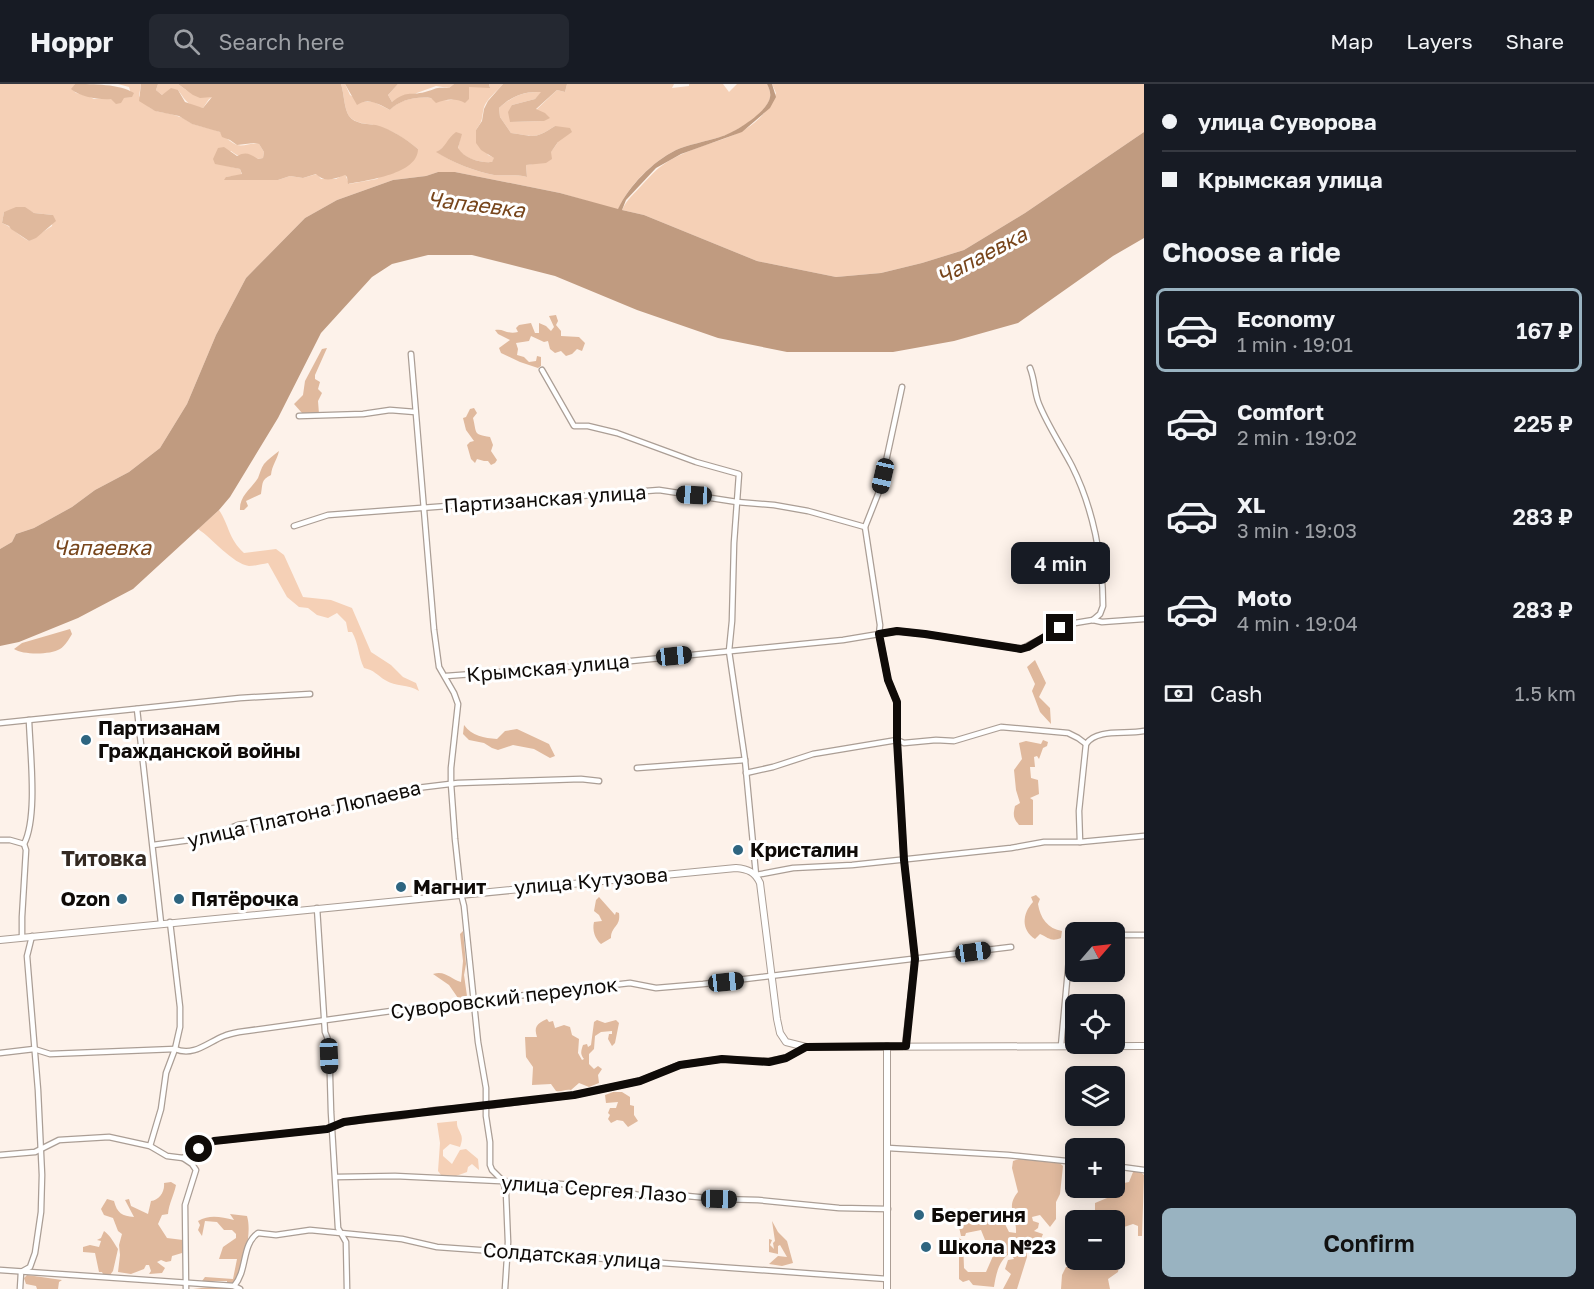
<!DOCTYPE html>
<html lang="en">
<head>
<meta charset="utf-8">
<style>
	:root { --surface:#171b24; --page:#242831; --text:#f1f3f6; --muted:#9ea1a6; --line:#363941; --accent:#99b3c1 }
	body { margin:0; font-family:"Golos Text",sans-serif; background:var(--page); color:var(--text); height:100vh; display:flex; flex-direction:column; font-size:22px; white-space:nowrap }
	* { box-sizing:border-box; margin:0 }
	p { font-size:20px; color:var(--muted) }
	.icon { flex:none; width:33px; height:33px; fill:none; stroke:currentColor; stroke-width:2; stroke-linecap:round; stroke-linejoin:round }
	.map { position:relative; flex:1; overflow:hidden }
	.drawer { display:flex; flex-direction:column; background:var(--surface); width:450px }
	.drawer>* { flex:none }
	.guide { display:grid; align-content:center; height:132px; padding:0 18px; background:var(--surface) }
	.needle { width:39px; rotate:62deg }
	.fabs { position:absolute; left:1065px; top:838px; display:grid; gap:12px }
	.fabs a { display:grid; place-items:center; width:60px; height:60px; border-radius:9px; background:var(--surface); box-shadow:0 3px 15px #0003; font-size:30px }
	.end { position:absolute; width:27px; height:27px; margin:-14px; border:8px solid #0f0b08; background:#fff; box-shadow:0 0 0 3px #fff }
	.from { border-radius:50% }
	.bubble { position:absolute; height:42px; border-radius:9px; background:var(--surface); box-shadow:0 3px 15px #0003; font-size:20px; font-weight:600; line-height:42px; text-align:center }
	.car { position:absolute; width:18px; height:36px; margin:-18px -9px; border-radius:8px; box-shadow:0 0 4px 2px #0007; background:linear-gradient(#222 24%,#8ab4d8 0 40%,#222 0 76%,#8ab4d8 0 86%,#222 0) }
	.guide b { display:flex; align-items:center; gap:21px; height:57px; font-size:22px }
	.guide b+b { border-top:2px solid var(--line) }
	.guide i { width:15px; height:15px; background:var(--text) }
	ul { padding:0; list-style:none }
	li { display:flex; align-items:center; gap:18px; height:84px; margin:0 12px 9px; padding:0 6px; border:3px solid transparent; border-radius:9px }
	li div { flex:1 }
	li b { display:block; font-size:22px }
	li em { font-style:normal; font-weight:600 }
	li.current { border-color:var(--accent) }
	li>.icon { width:54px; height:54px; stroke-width:1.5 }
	h2 { padding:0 18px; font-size:27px; line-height:72px }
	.pay { display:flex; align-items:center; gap:15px; height:66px; padding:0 18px; font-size:22px }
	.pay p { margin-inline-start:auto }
	.action { display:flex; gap:12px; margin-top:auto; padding:12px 18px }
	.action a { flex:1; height:69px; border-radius:9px; background:var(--accent); color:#111; font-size:24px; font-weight:600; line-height:69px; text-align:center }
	header { display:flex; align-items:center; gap:36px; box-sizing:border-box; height:84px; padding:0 30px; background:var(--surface); border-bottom:2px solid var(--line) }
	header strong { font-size:28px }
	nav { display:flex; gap:33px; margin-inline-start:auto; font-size:21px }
	.search { width:420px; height:54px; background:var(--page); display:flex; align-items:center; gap:15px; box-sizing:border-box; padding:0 21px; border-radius:9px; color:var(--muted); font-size:22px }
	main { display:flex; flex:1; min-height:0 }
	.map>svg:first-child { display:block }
</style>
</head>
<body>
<header>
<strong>Hoppr</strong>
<div class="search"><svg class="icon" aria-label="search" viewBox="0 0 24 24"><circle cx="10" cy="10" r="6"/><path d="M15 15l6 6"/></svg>Search here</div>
<nav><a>Map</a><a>Layers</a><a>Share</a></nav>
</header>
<main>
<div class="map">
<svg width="1144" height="1205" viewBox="0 0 1144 1205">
	<rect width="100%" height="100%" fill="#fdf2ea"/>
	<g fill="#f5d0b6" fill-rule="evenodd">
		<path d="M0 0H75L72 5 76 9 86 11 94 15 132 13 129 3 118 0H141L139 12C154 33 161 25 180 33 185 34 188 38 193 40 202 43 211 44 220 48 222 51 233 60 237 61 244 63 252 58 259 60L264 68 263 74C253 77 239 74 231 67L215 79 240 85 242 91 226 93 232 96H278L290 92 303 94 317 90 321 95H336L345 90 349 100 377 95 418 65C407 56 394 47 380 43 371 39 356 41 349 32 344 25 344 9 341 0H345L350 11 361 18H374L390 26C398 16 417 12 430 14 438 15 446 18 454 15 460 14 465 7 469 3H490L489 0H503C497 7 487 15 484 23 481 35 484 35 476 46L488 71 495 74 492 78C480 79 465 75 458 65L461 50 437 68C452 78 476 88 494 91 505 92 516 90 527 93L526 81C541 80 550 70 558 58L555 42C534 56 534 52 511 49L500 33 499 24C513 12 523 7 542 8L535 15 512 21 510 38 544 37 536 26 557 6 565 8 567 0H674L672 4 689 2V0H723L729 8 737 0H767C769 4 771 9 770 13 768 29 734 49 720 53 708 57 686 61 676 66 652 78 628 102 618 126L560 109 455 88H438L426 92 393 96 337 116 305 134 246 194 216 251 187 320 160 364 129 388 95 406 72 423 34 444 16 450 12 458 0 465ZM28 126 34 129 53 131 52 142 29 157C19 152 12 143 2 139L4 128Z"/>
		<path d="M158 0H178L186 6 213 13 209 15 203 24C188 22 186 17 178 6L162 11 156 6Z"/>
		<polygon points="398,0 454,0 449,4 436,2 392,18 388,11"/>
		<path d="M772 0H1144V48L1025 129 964 166 922 179 881 189 836 193 757 177 644 131 622 126C627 115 634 110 642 101 652 90 660 81 674 74 713 53 756 57 776 9Z"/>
		<path d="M219 426C230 443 228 454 244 469L276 465 284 471 303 513 331 516 352 524 371 568 391 581 403 593 416 599 419 607C408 600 396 603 385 596 377 591 374 586 364 584 358 572 359 560 352 548H348L346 538 337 529 328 534 317 531 308 524 299 523 287 513 268 479C262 480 255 482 249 482 233 480 212 454 198 445Z"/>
		<path d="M457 1037C456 1048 466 1049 460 1063L450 1060 443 1066V1072L452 1080 460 1066 466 1065 478 1075 479 1086 472 1080 468 1083 467 1088 456 1092 441 1091 438 1087 440 1059 437 1039Z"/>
	</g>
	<g fill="#e0b99d">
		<path d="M75 0C93 0 120 0 134 9L132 13 124 14 121 19 116 20 111 15C99 16 80 13 71 5Z"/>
		<path d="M141 0H158L156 6 162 11 171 4 178 6 185 18 203 24 212 13 200 14 193 11 178 0H341C344 9 344 25 349 32 355 40 367 40 376 41 391 45 406 55 418 65 418 90 368 96 348 100L347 93 345 91C334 95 325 99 316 90L303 94 290 92 278 96H224L226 93 242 90 240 85 215 80 213 75 218 64 224 63 237 72C246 67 250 70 258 75L263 74 264 68 259 60 254 59 237 61 230 56 222 53 220 48 192 40 179 32 155 27 139 17Z"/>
		<path d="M345 0H398L388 11 392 18C407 6 409 12 425 8 438 4 435 3 449 4L454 0H489L490 4 469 3V15L465 19C455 14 447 15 436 19L431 14C417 12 399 16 390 26 379 20 368 13 357 21Z"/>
		<path d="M503 0H567L565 8 557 6 536 25 545 29 550 34 544 37 510 38 508 28 512 21 535 15 541 8C523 7 512 12 499 24L500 33 511 49C534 52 534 56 555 42L570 44 572 48 558 58 551 68 552 75 546 79 526 81 527 93C516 90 505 92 494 91 476 88 452 78 436 68 447 63 446 55 456 48L462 50 458 64C465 75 480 79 492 78L494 74 481 66 476 59V46L482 37 484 25 488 17Z"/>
		<polygon points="16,123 25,123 34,129 53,131 56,137 36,154 29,157 11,145 9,142 2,139 4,128"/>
		<path d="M556 231 558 237 556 241 561 247V252L579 253 585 259 582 267 577 265 572 270 566 272 561 267 555 269 550 265 548 257 544 258 531 252 529 257 516 259 518 265 517 271 524 273 529 278 536 277 537 272 541 273V282L538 284 520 278 501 269 499 264 510 256 498 250 495 246C504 244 507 251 518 248L516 244 519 241 531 239 535 249H539V239L546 242 551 247 554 243 549 232Z"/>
		<polygon points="327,264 315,291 315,295 320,298 318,305 322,309 318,317 319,330 302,329 294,320 303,311 305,297 322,265"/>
		<path d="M474 324 477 329 473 334C477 350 473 350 490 353L493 361 491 367 497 376 495 379 491 381 488 377H484L477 375 475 379 471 375 467 361 470 358 474 357 466 346 463 334 466 333 470 325Z"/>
		<path d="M279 367C277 376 272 381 271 391 261 396 263 399 261 410L246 417 248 422 244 426H240C239 412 252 404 258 394 260 389 261 384 264 380 268 375 274 371 279 367Z"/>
		<path d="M70 545 72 550C69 555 65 562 60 565 50 571 23 571 14 565L22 559Z"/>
		<polygon points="1035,576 1046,599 1039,613 1050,624 1051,640 1040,628 1032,607 1035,600 1027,583"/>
		<path d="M464 641C472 652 484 654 497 655L505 647 517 645 549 660 555 672 550 674 534 665 513 661 498 666 492 664 484 659 469 656 463 650Z"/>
		<path d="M1043 656 1048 658 1047 662 1043 664 1039 675 1037 672 1034 673 1035 683H1030L1031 694 1038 696 1039 710 1030 714 1033 716V741H1019C1013 734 1013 731 1015 722L1020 719 1016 706 1014 686 1022 675 1019 659 1026 657 1041 660Z"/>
		<path d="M1036 811 1040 815 1038 820C1040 834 1048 845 1062 847L1061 854C1051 858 1049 854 1040 850L1035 855C1021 846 1022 830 1033 818L1031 813Z"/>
		<path d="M599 813 615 831 616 828 619 829C621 843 611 842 611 854L601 860C595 855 592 846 594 838L602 837 599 831 594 827 596 816Z"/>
		<path d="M463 847 466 880 464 891 467 912 458 914 449 901 433 890C446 886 451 896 461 898L463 877 460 850Z"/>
		<path d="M547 935 549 938 553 937 555 944 564 941 570 943 572 951 579 955 578 969 582 976 584 975C580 970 581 967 583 961L587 960 588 963 591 961 594 938 597 936 605 939 616 936 619 939 615 959 612 962 608 955 609 950H612V947L601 948 595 952 594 965 589 970V980L594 985 598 982 602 985 598 991 599 999 589 1003 579 999 571 1006C565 1005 562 1008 556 1007L551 1000 532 1001 533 983 526 973 525 953H537C534 943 536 940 547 935Z"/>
		<polygon points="613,1008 622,1008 630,1013 630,1021 634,1022 634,1031 638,1037 628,1043 623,1037 617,1036 611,1039 608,1035 610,1031 608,1029 610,1024 616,1024 618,1018 606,1019 605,1011"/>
		<path d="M1019 1075 1060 1079 1063 1082 1060 1110 1056 1118V1135L1050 1143 1040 1131 1032 1133 1033 1137 1039 1139 1038 1144 1034 1147 1043 1150 1041 1155 1032 1157 1027 1162V1173L1017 1205H1003L1011 1190 1005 1185 1008 1176 1014 1175 1011 1169C999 1175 996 1190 994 1203L973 1201 969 1196 963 1198 959 1195V1154L963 1157 964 1184 968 1188H986L993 1172 981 1167 982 1161 992 1158 985 1156 981 1146 966 1149 965 1152H961L957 1134C967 1131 971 1131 977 1138L982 1139 988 1135 1004 1138 1009 1148 1016 1149C1017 1131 1005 1124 1018 1108L1012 1084 1013 1077Z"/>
		<polygon points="1139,1087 1144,1091 1142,1152 1138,1152 1138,1142 1133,1140 1115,1146 1114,1137 1098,1135 1095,1132 1095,1119 1107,1114 1107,1104 1114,1104 1115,1096 1124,1099 1129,1098 1133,1088"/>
		<path d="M171 1098 176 1101C174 1111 169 1119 168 1130L162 1131 158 1140 167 1154 183 1156 182 1169 172 1172 171 1177 166 1178 161 1176 157 1178 165 1184 162 1189 149 1190 151 1187 149 1181H146L144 1185 131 1190 118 1188 120 1171 119 1161 122 1150 118 1147 113 1134 104 1131 101 1125 107 1115 114 1117C117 1129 122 1132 134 1133L125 1116 129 1115 131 1122 148 1130 151 1117C159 1116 165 1108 164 1099Z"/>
		<path d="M230 1130 247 1132C253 1152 241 1185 235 1205H193L210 1203 217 1198 227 1199V1197H202L205 1193 233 1195 237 1175H219L223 1163 236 1154V1150L232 1146H224L217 1138 205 1137 202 1152 198 1146 200 1141 198 1137C210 1130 221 1133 234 1136Z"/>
		<polygon points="772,1137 778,1148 787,1157 793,1179 782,1182 769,1180 778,1172 787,1173 780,1161 778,1162 778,1170 769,1168 769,1155 772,1156 770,1161 774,1165 773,1159 775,1157"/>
		<path d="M104 1147C110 1151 114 1159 118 1165L113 1187 110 1191 104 1192 102 1188H99L95 1169 83 1168V1163L90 1161 99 1163 101 1157 97 1156 101 1154Z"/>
		<polygon points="1109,1176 1119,1182 1118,1188 1108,1195 1110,1205 1061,1205 1062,1191 1066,1183 1087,1182 1093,1186 1100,1184"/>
		<polygon points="27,1191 62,1196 59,1198 58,1205 37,1205 36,1202 26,1200 24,1194"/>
	</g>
	<path fill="#c09b80" d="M767 0H772L776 13 770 24 742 48 681 70 656 84 626 116 622 126 644 131 757 177 836 193 881 189 922 179 964 166 1025 129 1144 48V154L1113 172 1018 239 954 257 893 268H787L718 254 637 226 555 192 472 171H428L392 180 372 193 321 249 278 334 230 413 219 426 133 505 78 534 19 558 0 562V465L12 458 16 450 34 444 72 423 95 406 129 388 160 364 187 320 216 251 246 194 305 134 337 116 393 96 426 92 438 88H455L560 109 618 125C629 102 652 78 676 66 686 61 708 57 720 53 734 49 768 28 770 13 771 9 769 4 767 0Z"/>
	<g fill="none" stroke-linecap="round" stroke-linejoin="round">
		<defs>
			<g id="minor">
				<polyline points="411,270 434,546 439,583 454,609 458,620 451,684 451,700 455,755 461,810 464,822 478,958 486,1004 486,1032 490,1058 490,1081 492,1086 503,1097 506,1109 508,1158 505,1205"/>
				<path d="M1030 284C1035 296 1034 308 1039 320 1048 342 1061 361 1072 382 1093 424 1103 475 1103 522L1100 530 1093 536"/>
				<polyline points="542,286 574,342 588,342 617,349 696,378 739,390 734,459 732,537 729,567 745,676 756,791 793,784 852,781 1011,764 1044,758 1080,758 1144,752"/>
				<polyline points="902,303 880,405 865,443 880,541 879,550 888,596 897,618 897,656 904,775 915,875 905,962"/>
				<polyline points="299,332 363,330 390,326 415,328"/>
				<polyline points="294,442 328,431 659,406 737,418 774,421 808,427 865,443"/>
				<polyline points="446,592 591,581 843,556 897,547 925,550 1021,565 1069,540 1093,536 1102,538 1144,535"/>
				<polyline points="137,625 161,839"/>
				<polyline points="0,639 240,614 310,610"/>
				<polyline points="637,684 745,676"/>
				<path d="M746 689 773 683 813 670 897 656 904 659 936 656 954 657 1001 643 1068 649 1078 654 1086 660C1097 644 1126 651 1144 647"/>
				<polyline points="0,756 10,756 24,760"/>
				<polyline points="1080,758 1079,727 1086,660"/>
				<polyline points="153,761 205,754 238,741 357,720 381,713 392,707 458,699 581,695 599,697"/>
				<polyline points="317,824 325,948 329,958 331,1028 338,1144 346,1158 347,1205"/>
				<polyline points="1114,851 1144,851"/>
				<path d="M22 853V833L26 766 24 760C38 733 30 668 29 636"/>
				<polyline points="1061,962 1070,864 1076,857"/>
				<path d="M0 969 34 965 50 970 175 965C194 973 208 958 224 952 229 950 234 949 239 948L413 924 630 899 656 904 703 900 1011 863"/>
				<polyline points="150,1062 161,1025 166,989 175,965 180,943 180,923 170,838"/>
				<polyline points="888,1064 1008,1071 1076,1078"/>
				<polyline points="0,1071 35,1068 59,1056 109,1053 150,1062 167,1072 183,1074 214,1057 327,1045 344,1038 402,1032 435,1026 487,1022 574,1011 640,997 679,981 722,975 769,977 786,974 806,963"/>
				<polyline points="183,1074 192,1080 196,1086 185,1121 186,1205"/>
				<polyline points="1114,1082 1144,1086"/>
				<polyline points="336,1093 395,1092 561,1100 616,1106 643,1112 655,1109 719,1115 758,1116 839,1124 888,1125"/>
				<polyline points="0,1186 234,1202 240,1205"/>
				<path d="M234 1202C248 1186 241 1161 258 1149L276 1151 310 1146 402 1155 437 1163 887 1195"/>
				<polyline points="20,1205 21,1188 30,1183 35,1169 41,1128 42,1091 38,1006 27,872 32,852"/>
			</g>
			<g id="tertiary">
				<path d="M0 856 736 784C748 785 755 788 760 799L777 935 780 949 786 958 806 963 1144 962"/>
				<polyline points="887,962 887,1205"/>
			</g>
		</defs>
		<use href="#minor" stroke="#ab9e95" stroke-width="7"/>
		<use href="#tertiary" stroke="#ab9e95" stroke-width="8"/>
		<use href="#minor" stroke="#fff" stroke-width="4.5"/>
		<use href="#tertiary" stroke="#fff" stroke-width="6"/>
	</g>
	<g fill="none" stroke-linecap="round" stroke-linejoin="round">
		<polyline stroke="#0f0b08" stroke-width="8" points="199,1065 214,1057 327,1045 344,1038 366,1035 574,1011 640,997 680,981 722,975 769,978 786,974 806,963 906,962 915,875 904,776 897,656 897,618 888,596 879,550 897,547 925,550 1021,565 1028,563 1060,544"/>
	</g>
	<g fill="#2e6580" stroke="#fff" stroke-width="2">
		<circle cx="86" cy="656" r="6"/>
		<circle cx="738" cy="766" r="6"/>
		<circle cx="401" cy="803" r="6"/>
		<circle cx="122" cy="815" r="6"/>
		<circle cx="179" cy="815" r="6"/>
		<circle cx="919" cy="1131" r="6"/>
		<circle cx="926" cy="1163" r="6"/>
	</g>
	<g text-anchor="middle" stroke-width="6" stroke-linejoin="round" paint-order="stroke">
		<g font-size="20" fill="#0f0b08" stroke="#fff">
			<text transform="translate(545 415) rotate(-4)" y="7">Партизанская улица</text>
			<text transform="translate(548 584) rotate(-5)" y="7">Крымская улица</text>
			<text transform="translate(304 730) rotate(-13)" y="7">улица Платона Люпаева</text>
			<text transform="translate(591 797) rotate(-5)" y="7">улица Кутузова</text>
			<text transform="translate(504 914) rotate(-7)" y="7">Суворовский переулок</text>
			<text transform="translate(594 1105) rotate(4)" y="7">улица Сергея Лазо</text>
			<text transform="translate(572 1172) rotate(4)" y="7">Солдатская улица</text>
		</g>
		<g font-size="20" font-weight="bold" fill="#0f0b08" stroke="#fff" text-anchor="start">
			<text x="98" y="651">Партизанам<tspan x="98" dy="23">Гражданской войны</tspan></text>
			<text x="750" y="773">Кристалин</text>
			<text x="413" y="810">Магнит</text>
			<text x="110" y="822" text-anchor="end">Ozon</text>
			<text x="191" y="822">Пятёрочка</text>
			<text x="931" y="1138">Берегиня</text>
			<text x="938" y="1170">Школа №23</text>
		</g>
		<g font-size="21" font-style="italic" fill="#77451b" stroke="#fff">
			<text transform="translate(476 121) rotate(7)" y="7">Чапаевка</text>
			<text transform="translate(982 172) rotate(-28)" y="7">Чапаевка</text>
			<text x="102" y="471">Чапаевка</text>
		</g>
		<g font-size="21" font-weight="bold" fill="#342a22" stroke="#fff">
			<text x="104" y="782">Титовка</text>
		</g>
	</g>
</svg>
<div class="fabs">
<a><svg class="needle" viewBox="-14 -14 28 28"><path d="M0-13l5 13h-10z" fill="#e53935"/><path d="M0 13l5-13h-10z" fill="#9ea1a6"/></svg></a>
<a><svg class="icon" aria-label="locate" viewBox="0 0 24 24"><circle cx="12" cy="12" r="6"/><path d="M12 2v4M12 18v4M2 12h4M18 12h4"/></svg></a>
<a><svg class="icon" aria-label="layers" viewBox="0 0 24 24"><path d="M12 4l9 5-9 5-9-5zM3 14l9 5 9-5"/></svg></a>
<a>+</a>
<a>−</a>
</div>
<i class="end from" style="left:199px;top:1065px"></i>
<i class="end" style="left:1060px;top:544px"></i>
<div class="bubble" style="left:1011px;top:458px;width:99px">4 min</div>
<i class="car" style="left:883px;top:392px;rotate:193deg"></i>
<i class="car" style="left:694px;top:411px;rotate:273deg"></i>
<i class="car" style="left:674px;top:572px;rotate:84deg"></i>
<i class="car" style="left:973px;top:868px;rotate:82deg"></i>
<i class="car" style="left:726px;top:898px;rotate:84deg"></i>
<i class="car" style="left:329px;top:972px;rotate:178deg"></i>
<i class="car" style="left:719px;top:1115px;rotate:91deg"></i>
</div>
<section class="drawer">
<div class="guide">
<b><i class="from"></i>улица Суворова</b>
<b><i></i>Крымская улица</b>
</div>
<h2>Choose a ride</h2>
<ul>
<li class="current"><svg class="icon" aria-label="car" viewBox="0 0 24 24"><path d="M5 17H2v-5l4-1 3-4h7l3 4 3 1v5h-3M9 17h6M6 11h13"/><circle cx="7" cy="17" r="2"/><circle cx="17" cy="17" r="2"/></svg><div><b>Economy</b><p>1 min · 19:01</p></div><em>167 ₽</em></li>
<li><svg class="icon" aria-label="car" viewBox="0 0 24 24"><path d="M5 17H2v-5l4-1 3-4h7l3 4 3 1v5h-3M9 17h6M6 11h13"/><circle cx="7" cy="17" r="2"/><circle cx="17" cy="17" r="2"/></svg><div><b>Comfort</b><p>2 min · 19:02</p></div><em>225 ₽</em></li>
<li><svg class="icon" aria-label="car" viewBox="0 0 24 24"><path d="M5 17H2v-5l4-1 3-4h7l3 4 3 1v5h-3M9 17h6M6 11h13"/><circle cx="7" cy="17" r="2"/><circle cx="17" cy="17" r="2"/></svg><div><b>XL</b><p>3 min · 19:03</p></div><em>283 ₽</em></li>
<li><svg class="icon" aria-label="car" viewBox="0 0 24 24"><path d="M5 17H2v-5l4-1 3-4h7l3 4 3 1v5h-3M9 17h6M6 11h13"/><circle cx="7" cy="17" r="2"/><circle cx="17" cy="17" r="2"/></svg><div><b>Moto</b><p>4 min · 19:04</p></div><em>283 ₽</em></li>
</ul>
<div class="pay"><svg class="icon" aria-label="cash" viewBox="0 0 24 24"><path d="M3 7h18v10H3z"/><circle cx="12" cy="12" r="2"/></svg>Cash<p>1.5 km</p></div>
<div class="action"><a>Confirm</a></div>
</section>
</main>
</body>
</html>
